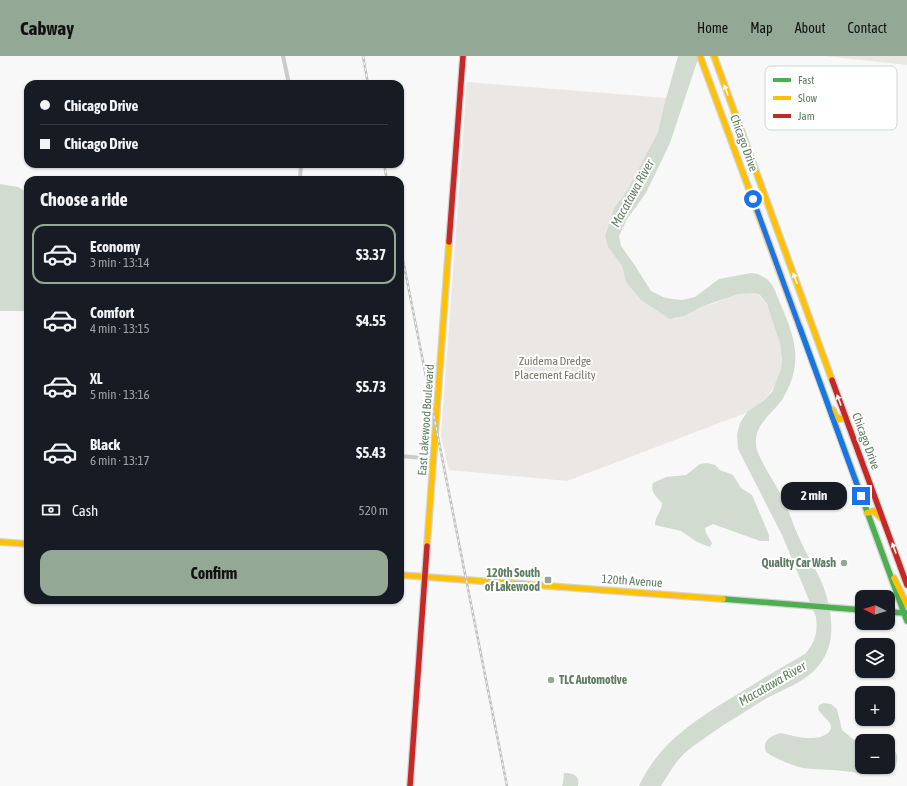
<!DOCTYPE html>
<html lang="en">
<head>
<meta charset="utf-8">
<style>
	:root { --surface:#171b24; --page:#242831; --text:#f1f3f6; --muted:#9ea1a6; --line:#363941; --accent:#94a896 }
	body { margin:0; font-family:"Asap Condensed",sans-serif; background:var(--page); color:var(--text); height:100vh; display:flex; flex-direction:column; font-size:15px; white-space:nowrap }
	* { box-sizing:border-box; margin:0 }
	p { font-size:13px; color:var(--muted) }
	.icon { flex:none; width:22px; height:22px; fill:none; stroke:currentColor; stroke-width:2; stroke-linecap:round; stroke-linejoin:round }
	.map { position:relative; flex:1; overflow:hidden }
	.panel { position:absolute; left:24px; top:120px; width:380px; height:428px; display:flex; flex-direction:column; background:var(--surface); border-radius:12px; box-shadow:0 1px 3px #0004 }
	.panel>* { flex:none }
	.top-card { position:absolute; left:24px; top:24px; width:380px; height:88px; border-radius:12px; box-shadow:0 1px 3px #0004; display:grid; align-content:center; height:88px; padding:0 16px; background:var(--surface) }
	.needle { width:26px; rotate:275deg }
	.controls { position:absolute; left:855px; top:534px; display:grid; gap:8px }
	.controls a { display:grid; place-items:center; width:40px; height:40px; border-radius:8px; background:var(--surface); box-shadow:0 1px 3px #0004; font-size:20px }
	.end { position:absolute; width:18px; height:18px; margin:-9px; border:5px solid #1a73e8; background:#fff; box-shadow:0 0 0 2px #fff }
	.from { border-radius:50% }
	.bubble { position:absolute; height:28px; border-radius:12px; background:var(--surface); box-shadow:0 1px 3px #0004; font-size:13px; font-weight:700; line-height:28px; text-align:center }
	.top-card b { display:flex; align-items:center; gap:14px; height:38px; font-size:15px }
	.top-card b+b { border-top:1px solid var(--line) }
	.top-card i { width:10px; height:10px; background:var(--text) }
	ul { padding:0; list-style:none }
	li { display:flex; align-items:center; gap:12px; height:60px; margin:0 8px 6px; padding:0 8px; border:2px solid transparent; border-radius:12px }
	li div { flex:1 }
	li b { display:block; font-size:15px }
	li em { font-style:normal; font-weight:700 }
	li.current { border-color:var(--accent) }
	li>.icon { width:36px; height:36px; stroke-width:1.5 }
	h2 { padding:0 16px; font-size:18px; line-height:48px }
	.pay { display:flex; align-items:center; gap:10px; height:44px; padding:0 16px; font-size:15px }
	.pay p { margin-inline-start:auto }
	.action { display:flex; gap:8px; margin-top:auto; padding:8px 16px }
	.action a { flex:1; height:46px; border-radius:12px; background:var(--accent); color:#111; font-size:16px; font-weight:700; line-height:46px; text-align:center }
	header { display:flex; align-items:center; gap:24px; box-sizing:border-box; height:56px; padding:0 20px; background:var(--accent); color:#111 }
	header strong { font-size:19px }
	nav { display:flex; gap:22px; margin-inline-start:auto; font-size:14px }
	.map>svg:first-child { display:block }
</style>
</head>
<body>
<header>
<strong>Cabway</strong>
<nav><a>Home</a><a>Map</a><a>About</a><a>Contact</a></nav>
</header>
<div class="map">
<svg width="907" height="730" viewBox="0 0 907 730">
	<rect width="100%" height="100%" fill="#f9f8f8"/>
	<g fill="#ebe7e5">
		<polygon points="825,0 907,0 907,9"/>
		<path d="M467 26 667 42 658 76 629 132 614 152 605 180 608 191 622 210 626 226 657 255 675 263C684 259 692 255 700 251 705 249 710 249 715 247 727 242 739 235 753 237 772 239 785 296 781 312 777 333 762 349 743 358L567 425 449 414 441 380Z"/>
	</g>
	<g fill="#d1dbd0">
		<path d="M678 0H699L670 87 646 137 627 163 619 180 621 190 634 208 651 235 663 241 672 243 682 244 695 241 719 223 751 217 758 218 767 223 773 230C782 253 798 282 795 307 794 320 789 332 782 344 770 360 751 371 757 394 761 406 774 426 780 437 789 453 793 470 801 486 810 506 821 519 827 542 833 565 835 589 819 609 806 626 784 633 767 642 752 651 737 661 722 670 710 679 696 687 685 697 675 706 668 719 661 730H639C658 687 699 661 738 638 760 624 782 611 805 598 815 587 818 576 816 561L782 479 738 393 737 378 740 367 747 356 763 345 772 336 781 313 782 304 780 287 767 248 760 239 754 237 738 238 701 251 684 260 670 263 641 244 626 226 622 210 608 191 605 180 614 152 628 133 658 76 665 46Z"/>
		<polygon points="0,128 18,131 28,137 28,254 27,255 0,255"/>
		<path d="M707 407 715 409 720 414 733 419 741 432 752 439 769 479V485H760L713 468 705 472 706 477 712 487 710 491 697 486 681 475 655 469C655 460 662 455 662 447 656 440 650 436 653 427L666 421 686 419 700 408Z"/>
		<path d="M824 647 831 648 837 653 842 674 854 684 867 685H862V711H888V690C903 696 899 715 884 718 871 721 856 716 843 715 830 713 816 714 803 712 791 709 776 703 766 696 762 685 770 680 780 677 795 680 805 684 820 681 825 679 831 677 831 671 831 665 821 659 818 653L819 649Z"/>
		<path d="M564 717C573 717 580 719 578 730H562L563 727Z"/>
	</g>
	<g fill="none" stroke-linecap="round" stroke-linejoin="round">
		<defs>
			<g id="fast">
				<polyline points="799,269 907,565"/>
				<polyline points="723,543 862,554"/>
				<polyline points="888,556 906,557"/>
			</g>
			<g id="slow">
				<polyline points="700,0 799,269"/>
				<polyline points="714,0 832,324"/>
				<polyline points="833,354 835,359 839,363 846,362"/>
				<polyline points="867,457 874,455 881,462"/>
				<polyline points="0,486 28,488"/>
				<polyline points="427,490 449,186"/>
				<polyline points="400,519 723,543"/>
				<polyline points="894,522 907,549"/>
			</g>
			<g id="jam">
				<polyline points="449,186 463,0"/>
				<polyline points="832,324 907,529"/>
				<polyline points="410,730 427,490"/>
			</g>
		</defs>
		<use href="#fast" stroke="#d3d5d3" stroke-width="8"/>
		<use href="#slow" stroke="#d3d5d3" stroke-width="8"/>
		<use href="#jam" stroke="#d3d5d3" stroke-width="8"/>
		<g stroke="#c9ccc9" stroke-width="4">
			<polyline points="283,0 289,28"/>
			<polyline points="300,124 301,108"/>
			<polyline points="400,400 434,403"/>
		</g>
		<use href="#fast" stroke="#4caf50" stroke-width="5.5"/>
		<use href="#slow" stroke="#ffc107" stroke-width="5.5"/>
		<use href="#jam" stroke="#c62828" stroke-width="5.5"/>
		<defs>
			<g id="rail">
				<polyline points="363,0 368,28"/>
				<polyline points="384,108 387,124"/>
				<polyline points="400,189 507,730"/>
			</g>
		</defs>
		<use href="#rail" stroke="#bfc2bf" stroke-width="2.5"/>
		<use href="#rail" stroke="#fff" stroke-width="1" stroke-dasharray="3" stroke-linecap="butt"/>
	</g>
	<defs><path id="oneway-solid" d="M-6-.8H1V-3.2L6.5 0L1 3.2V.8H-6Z"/></defs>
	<g fill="#f6fbf6">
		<use href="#oneway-solid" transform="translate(726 34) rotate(-110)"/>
		<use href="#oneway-solid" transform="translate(795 222) rotate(-110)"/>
		<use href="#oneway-solid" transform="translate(839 344) rotate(-110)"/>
		<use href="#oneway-solid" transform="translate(894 492) rotate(-110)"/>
	</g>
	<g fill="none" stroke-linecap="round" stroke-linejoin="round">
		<polyline stroke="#1a73e8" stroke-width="5" points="753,143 861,440"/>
	</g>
	<g fill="#94a896" stroke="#fff" stroke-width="1.5">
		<circle cx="844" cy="507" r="4"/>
		<rect x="544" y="520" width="8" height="8" rx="2"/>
		<circle cx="551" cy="624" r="4"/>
	</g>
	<g text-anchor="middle" stroke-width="4" stroke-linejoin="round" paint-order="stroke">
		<g font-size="12" fill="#5e7d61" stroke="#fff">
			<text transform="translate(744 87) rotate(70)" y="4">Chicago Drive</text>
			<text transform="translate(426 364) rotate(-86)" y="4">East Lakewood Boulevard</text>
			<text transform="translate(866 385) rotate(70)" y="4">Chicago Drive</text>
			<text transform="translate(632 525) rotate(4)" y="4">120th Avenue</text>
		</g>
		<g font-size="12" fill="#807267" stroke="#fff">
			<text x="555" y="309">Zuidema Dredge<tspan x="555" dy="14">Placement Facility</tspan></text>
		</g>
		<g font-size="12" font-weight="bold" fill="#5e7d61" stroke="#fff" text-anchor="end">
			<text x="836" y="511">Quality Car Wash</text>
			<text x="540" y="521">120th South<tspan x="540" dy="14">of Lakewood</tspan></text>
			<text x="559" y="628" text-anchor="start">TLC Automotive</text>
		</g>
		<g font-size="13" font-style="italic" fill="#617d5e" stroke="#fff">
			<text transform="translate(632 137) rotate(-61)" y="5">Macatawa River</text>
			<text transform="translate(772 627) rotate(-30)" y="5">Macatawa River</text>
		</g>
	</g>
	<rect x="765" y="10" width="132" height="64" rx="6" fill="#fff" stroke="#cfd8d0" stroke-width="1"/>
	<rect x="773" y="22" width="18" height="4" fill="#4caf50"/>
	<rect x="773" y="40" width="18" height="4" fill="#ffc107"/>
	<rect x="773" y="58" width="18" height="4" fill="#c62828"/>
	<g font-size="11" fill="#5e7d61">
		<text x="798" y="28">Fast</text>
		<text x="798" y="46">Slow</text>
		<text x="798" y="64">Jam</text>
	</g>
</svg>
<div class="controls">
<a><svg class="needle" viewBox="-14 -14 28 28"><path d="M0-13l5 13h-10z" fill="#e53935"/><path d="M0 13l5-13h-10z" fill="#9ea1a6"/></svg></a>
<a><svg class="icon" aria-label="layers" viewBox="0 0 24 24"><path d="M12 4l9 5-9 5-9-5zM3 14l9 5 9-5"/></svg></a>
<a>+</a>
<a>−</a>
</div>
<i class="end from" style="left:753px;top:143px"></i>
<i class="end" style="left:861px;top:440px"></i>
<div class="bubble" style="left:781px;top:426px;width:66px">2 min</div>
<div class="top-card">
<b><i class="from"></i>Chicago Drive</b>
<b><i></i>Chicago Drive</b>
</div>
<section class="panel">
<h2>Choose a ride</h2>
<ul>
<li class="current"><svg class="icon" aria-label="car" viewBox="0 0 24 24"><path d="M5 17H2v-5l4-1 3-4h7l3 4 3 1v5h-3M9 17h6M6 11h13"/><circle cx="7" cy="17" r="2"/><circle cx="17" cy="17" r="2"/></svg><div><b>Economy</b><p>3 min · 13:14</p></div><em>$3.37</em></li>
<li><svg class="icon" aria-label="car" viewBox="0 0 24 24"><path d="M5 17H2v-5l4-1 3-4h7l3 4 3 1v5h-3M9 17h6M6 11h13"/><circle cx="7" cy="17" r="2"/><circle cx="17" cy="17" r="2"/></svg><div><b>Comfort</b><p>4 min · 13:15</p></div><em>$4.55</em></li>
<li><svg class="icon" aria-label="car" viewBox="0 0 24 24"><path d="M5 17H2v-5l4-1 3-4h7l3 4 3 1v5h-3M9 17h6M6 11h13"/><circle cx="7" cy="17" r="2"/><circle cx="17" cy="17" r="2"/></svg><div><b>XL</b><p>5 min · 13:16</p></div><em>$5.73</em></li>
<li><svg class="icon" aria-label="car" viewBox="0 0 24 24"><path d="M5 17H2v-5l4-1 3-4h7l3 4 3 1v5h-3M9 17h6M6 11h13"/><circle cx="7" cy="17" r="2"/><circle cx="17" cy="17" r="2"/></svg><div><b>Black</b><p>6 min · 13:17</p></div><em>$5.43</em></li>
</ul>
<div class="pay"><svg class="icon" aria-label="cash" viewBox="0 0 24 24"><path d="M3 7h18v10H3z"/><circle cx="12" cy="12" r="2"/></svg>Cash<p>520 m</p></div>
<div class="action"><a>Confirm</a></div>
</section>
</div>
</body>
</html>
